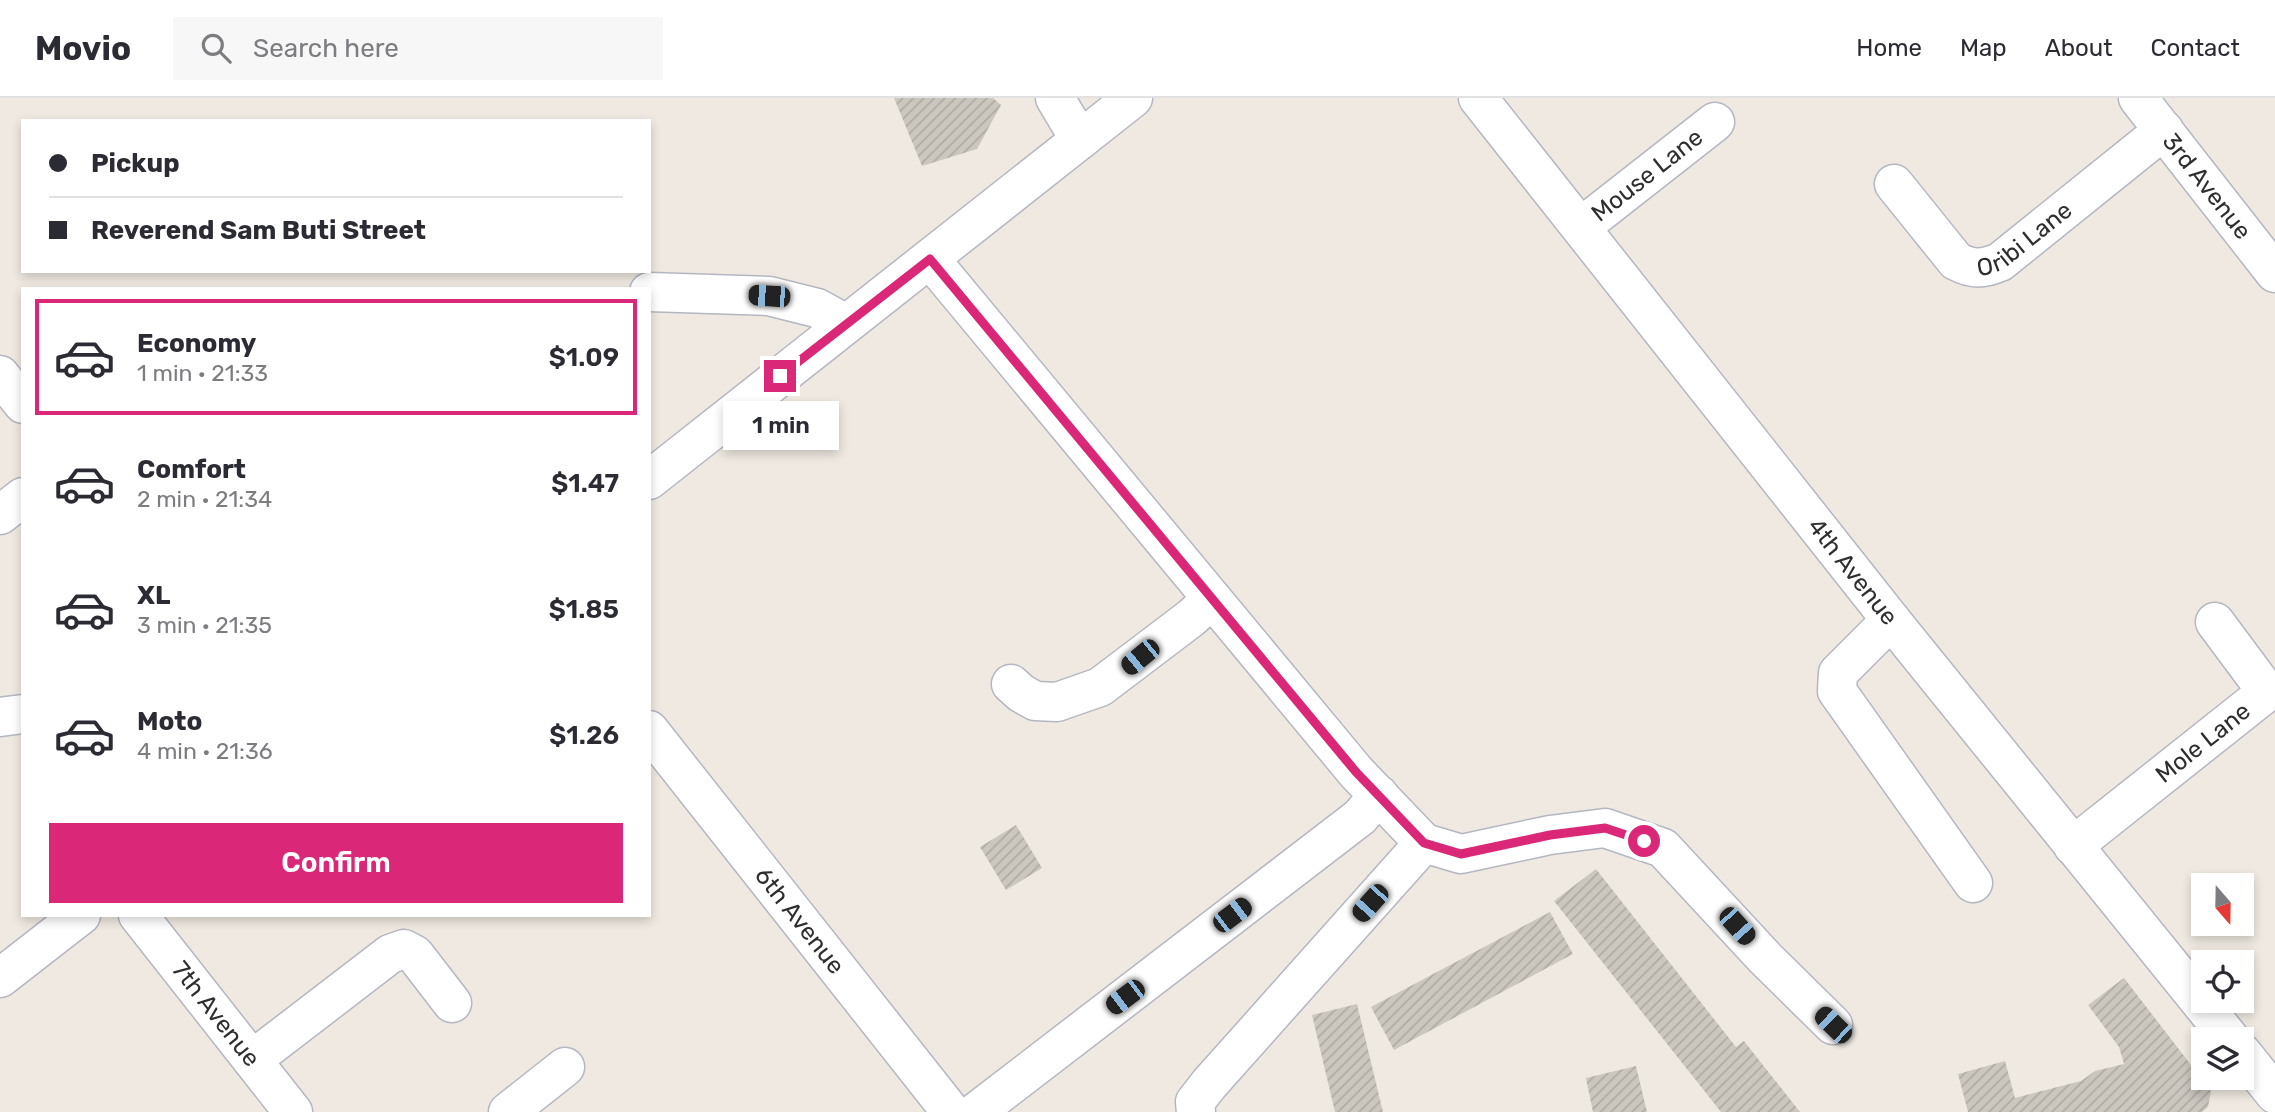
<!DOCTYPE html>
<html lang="en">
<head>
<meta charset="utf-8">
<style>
	:root { --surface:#fff; --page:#f7f7f7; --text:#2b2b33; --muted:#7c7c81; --line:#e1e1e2; --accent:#db2777 }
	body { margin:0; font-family:Rubik,sans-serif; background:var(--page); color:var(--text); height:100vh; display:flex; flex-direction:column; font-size:26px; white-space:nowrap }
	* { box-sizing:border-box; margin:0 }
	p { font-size:23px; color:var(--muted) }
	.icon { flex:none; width:38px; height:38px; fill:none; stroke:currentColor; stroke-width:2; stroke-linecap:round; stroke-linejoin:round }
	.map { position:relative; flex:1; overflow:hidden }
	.drawer { position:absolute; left:21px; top:189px; width:630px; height:630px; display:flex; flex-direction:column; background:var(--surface); border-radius:0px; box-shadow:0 4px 10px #0003 }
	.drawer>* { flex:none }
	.banner { position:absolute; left:21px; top:21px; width:630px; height:154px; border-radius:0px; box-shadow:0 4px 10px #0003; display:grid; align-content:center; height:154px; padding:0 28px; background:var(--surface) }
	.needle { width:46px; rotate:160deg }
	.tools { position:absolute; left:2191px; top:775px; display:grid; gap:14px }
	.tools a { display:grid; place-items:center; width:63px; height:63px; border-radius:0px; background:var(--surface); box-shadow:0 4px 10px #0003; font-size:35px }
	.end { position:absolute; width:32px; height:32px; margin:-16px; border:9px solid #db2777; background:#fff; box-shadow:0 0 0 4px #fff }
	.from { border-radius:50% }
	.bubble { position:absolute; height:49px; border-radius:0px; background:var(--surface); box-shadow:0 4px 10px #0003; font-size:23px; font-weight:600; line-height:49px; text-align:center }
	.car { position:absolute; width:21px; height:42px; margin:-21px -10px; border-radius:9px; box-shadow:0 0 5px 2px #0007; background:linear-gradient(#222 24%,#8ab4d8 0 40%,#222 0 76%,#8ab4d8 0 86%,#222 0) }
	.banner b { display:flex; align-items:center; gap:24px; height:66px; font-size:26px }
	.banner b+b { border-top:2px solid var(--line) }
	.banner i { width:18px; height:18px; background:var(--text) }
	ul { padding:12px 0 0; list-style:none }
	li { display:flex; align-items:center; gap:21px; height:116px; margin:0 14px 10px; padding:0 14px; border:4px solid transparent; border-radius:0px }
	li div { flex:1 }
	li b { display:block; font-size:26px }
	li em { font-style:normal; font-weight:600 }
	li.on { border-color:var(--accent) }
	li>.icon { width:63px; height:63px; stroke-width:1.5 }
	.primary-button { display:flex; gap:14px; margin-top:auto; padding:14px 28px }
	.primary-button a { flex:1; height:80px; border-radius:0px; background:var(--accent); color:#fff; font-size:28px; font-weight:600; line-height:80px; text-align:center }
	header { display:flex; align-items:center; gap:42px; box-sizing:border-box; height:98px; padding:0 35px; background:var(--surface); border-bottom:2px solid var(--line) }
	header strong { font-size:33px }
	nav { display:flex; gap:38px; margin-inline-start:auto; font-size:24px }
	.search { width:490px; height:63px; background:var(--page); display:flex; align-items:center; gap:18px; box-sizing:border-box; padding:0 24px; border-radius:0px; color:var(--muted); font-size:26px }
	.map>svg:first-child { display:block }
</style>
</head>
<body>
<header>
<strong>Movio</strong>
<div class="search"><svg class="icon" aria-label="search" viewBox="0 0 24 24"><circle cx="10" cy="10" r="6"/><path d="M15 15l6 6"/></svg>Search here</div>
<nav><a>Home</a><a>Map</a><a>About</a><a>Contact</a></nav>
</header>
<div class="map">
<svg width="2275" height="1014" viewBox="0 0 2275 1014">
	<defs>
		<pattern id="building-hatch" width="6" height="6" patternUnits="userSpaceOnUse" patternTransform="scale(1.75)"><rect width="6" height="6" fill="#cbc7bf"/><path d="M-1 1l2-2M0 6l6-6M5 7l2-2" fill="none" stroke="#afaba4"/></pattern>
	</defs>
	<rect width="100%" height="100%" fill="#efe9e1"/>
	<g fill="url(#building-hatch)">
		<polygon points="894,0 993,0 1001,7 977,51 922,68"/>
		<polygon points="1016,727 1042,770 1006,792 980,749"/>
		<polygon points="1596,771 1736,949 1744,943 1800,1014 1721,1014 1554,803"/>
		<polygon points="1550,814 1573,856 1394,952 1371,909"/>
		<polygon points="2124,880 2211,993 2208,1009 2202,1014 1968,1014 1958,976 2005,963 2015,1000 2081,983 2095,973 2124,966 2119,949 2088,907"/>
		<polygon points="1357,906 1383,1014 1335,1014 1312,917"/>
		<polygon points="1636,968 1647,1014 1593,1014 1586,980"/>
	</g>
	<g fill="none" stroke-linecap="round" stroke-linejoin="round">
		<defs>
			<g id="minor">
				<polyline points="1055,0 1080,42"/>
				<path id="s1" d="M1478 0 1891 522 2231 942"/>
				<path id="s2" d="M2138 0 2275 175"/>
				<path id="s3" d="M1894 86 1956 163C1973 172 1983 171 2000 164L2164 32"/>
				<path id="s4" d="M1581 129 1715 24"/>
				<polyline points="930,161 1356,674 1424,745 1461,756 1550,737 1605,730 1663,750 1765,860 1833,927"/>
				<polyline points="649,194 769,198 817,210 846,226"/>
				<polyline points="0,277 23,306"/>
				<polyline points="649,382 1133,0"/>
				<polyline points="0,417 23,399"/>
				<polyline points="1891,522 1838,575 1837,593 1973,785"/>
				<polyline points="1011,586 1021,595 1035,603 1057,604 1100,589 1191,520 1212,501"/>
				<polyline points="0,619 23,616"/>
				<path id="s5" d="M649 632 951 1014"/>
				<path id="s6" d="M2073 748 2267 594 2215 524"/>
				<path id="s7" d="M138 817 293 1014"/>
				<polyline points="0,880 81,817"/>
				<polyline points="2242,955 2275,996"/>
				<polyline points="252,962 390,856 404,851 415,857 452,905"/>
				<polyline points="508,1014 565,969"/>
				<polyline points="976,1014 1360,719 1379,697"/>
				<polyline points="1196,1014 1195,1004 1209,986 1424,745"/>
			</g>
		</defs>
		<use href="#minor" stroke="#b4b7c1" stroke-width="41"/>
		<use href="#minor" stroke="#fff" stroke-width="38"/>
	</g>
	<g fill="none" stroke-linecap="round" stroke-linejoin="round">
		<polyline stroke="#db2777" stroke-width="9" points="780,278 930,161 1356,674 1424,745 1461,756 1550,737 1605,730 1644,743"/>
	</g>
	<g text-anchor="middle" stroke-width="5" stroke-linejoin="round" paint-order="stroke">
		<g font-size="24" fill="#2e2e2e" stroke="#fff">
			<text dy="8" stroke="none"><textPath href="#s4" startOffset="84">Mouse Lane</textPath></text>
			<text dy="8" stroke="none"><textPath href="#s2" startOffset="112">3rd Avenue</textPath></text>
			<text dy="8" stroke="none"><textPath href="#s3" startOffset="177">Oribi Lane</textPath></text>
			<text dy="8" stroke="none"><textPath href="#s1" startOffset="604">4th Avenue</textPath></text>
			<text dy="8" stroke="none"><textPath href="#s6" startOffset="166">Mole Lane</textPath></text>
			<text dy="8" stroke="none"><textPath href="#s5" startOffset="243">6th Avenue</textPath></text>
			<text dy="8" stroke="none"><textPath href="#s7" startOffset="126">7th Avenue</textPath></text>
		</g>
	</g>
</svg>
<div class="tools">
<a><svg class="needle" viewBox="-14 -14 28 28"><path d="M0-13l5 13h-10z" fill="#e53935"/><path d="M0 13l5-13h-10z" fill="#7c7c81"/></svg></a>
<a><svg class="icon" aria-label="locate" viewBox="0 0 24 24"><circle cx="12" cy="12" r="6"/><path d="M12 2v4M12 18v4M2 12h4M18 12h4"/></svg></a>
<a><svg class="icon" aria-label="layers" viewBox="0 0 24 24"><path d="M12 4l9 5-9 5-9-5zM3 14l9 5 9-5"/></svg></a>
</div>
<i class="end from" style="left:1644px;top:743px"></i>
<i class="end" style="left:780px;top:278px"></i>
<div class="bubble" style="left:723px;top:303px;width:116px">1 min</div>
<i class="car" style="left:769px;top:198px;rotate:274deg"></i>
<i class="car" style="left:1140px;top:559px;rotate:231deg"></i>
<i class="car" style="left:1370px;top:805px;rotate:222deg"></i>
<i class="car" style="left:1232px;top:817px;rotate:53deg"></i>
<i class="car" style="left:1737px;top:828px;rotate:138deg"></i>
<i class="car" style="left:1125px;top:899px;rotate:233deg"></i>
<i class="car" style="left:1833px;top:927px;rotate:314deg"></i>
<div class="banner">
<b><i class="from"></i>Pickup</b>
<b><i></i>Reverend Sam Buti Street</b>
</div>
<section class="drawer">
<ul>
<li class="on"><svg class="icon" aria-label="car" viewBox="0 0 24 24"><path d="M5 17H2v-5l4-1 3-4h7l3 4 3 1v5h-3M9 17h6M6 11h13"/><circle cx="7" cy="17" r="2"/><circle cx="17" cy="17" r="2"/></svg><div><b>Economy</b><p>1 min · 21:33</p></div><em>$1.09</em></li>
<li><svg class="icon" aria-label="car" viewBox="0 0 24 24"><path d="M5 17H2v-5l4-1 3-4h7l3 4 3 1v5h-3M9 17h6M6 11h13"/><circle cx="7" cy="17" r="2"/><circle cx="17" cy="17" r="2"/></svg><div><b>Comfort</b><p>2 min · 21:34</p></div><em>$1.47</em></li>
<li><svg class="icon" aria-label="car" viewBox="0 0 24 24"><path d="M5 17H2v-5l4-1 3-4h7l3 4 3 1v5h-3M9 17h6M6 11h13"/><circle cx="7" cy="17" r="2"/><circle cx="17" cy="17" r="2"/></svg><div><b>XL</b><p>3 min · 21:35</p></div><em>$1.85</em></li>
<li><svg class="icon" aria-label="car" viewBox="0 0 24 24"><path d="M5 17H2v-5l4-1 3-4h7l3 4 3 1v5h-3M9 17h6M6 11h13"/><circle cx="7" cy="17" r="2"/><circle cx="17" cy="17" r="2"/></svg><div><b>Moto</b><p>4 min · 21:36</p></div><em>$1.26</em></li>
</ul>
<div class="primary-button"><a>Confirm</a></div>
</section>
</div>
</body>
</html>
